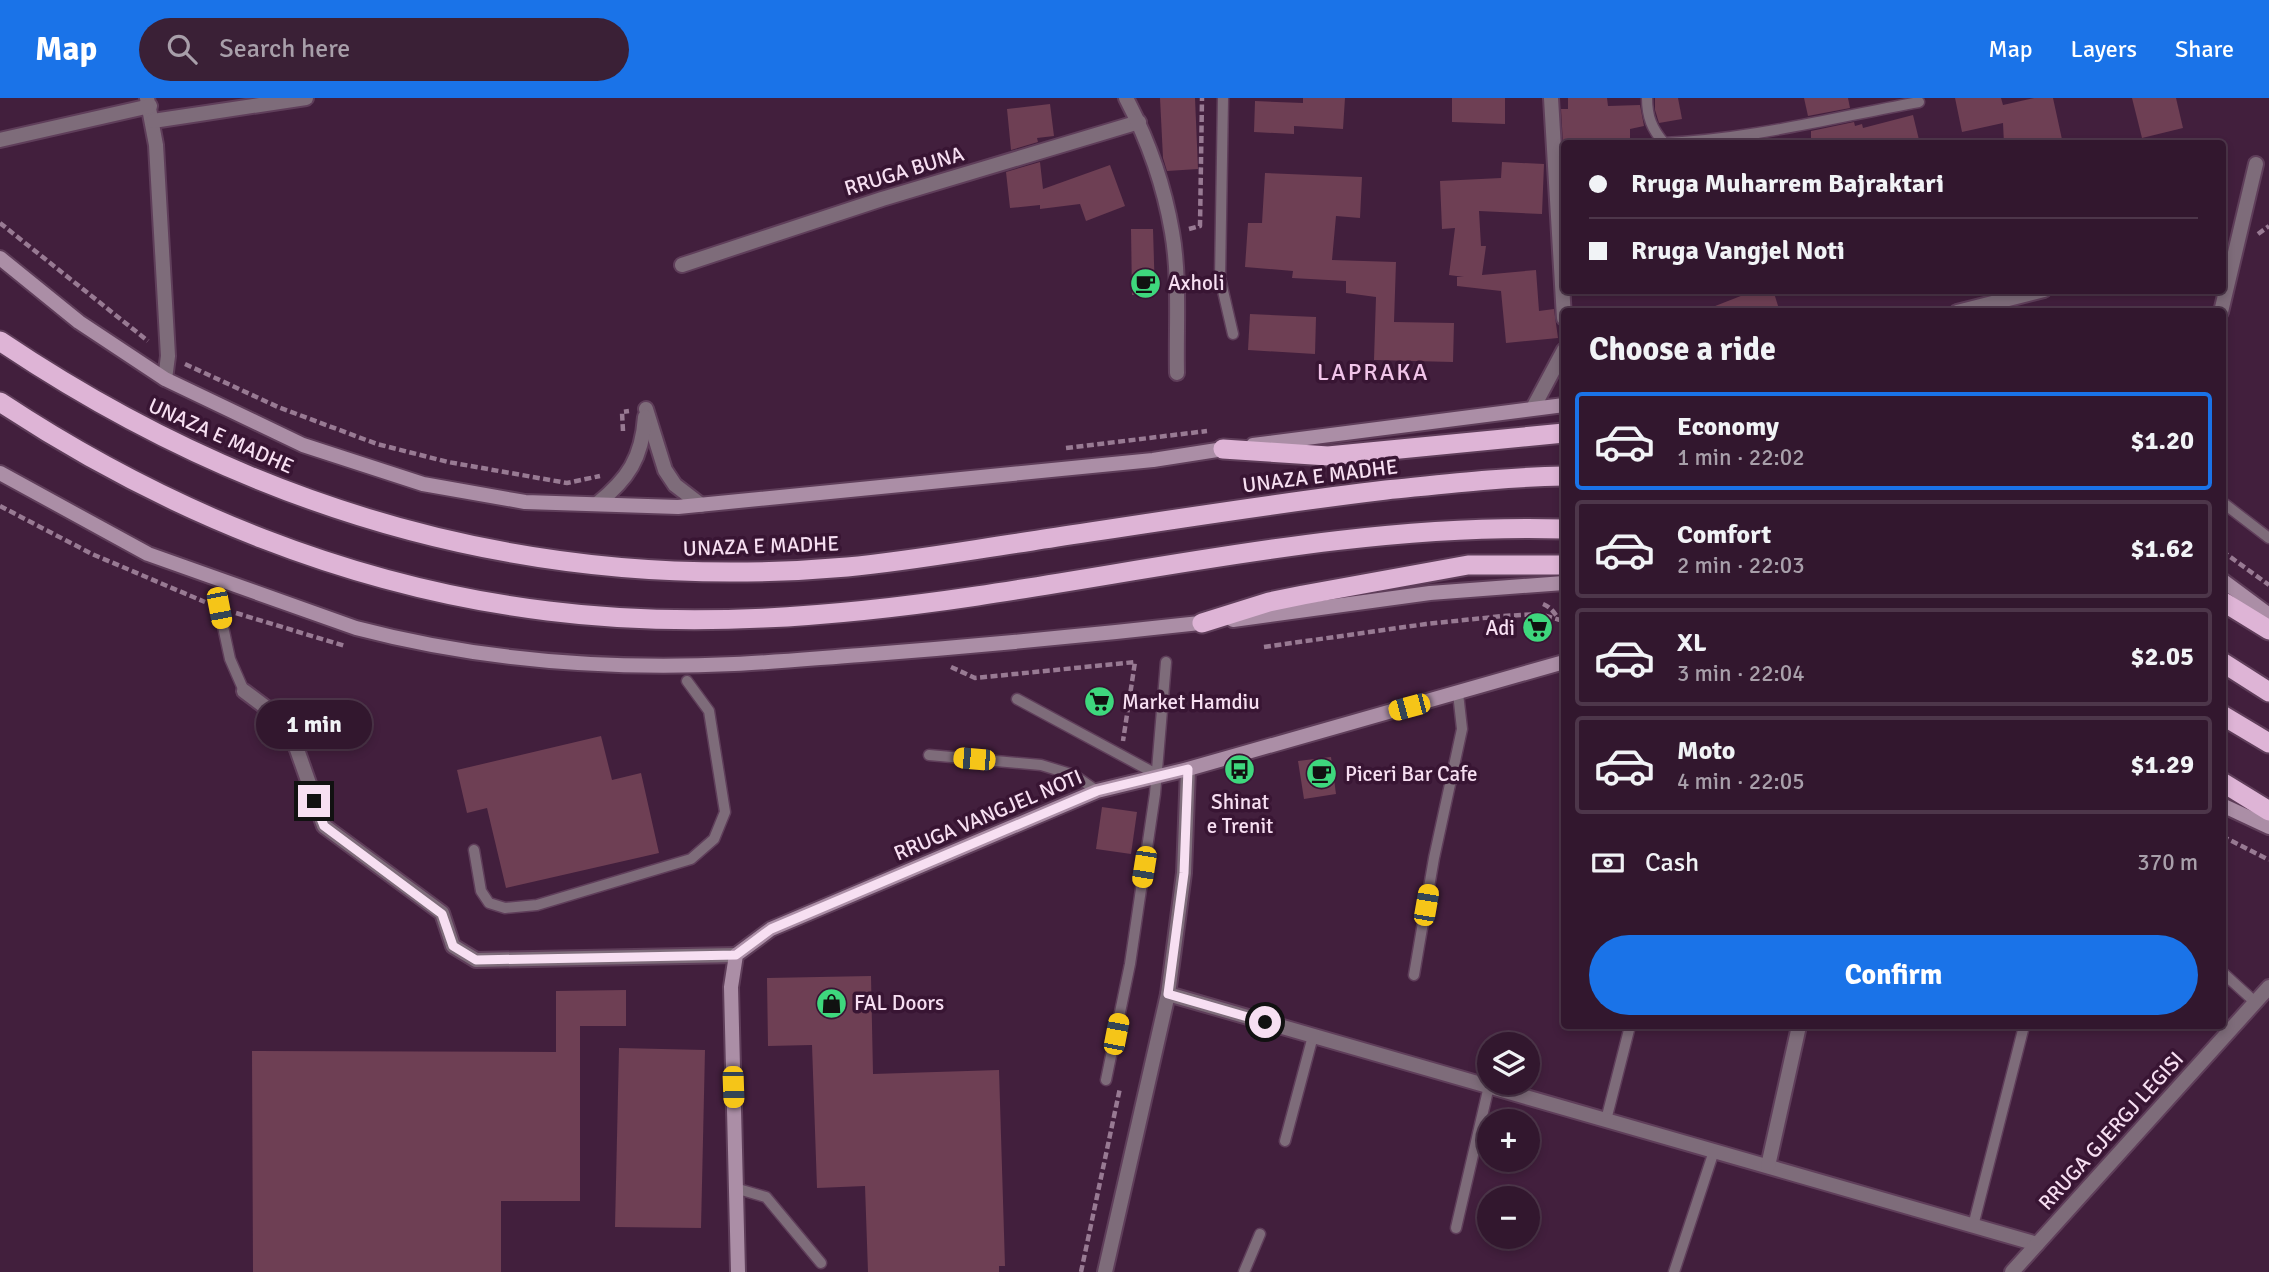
<!DOCTYPE html>
<html lang="en">
<head>
<meta charset="utf-8">
<style>
	:root { --surface:#32172e; --page:#3a2036; --text:#f1f3f6; --muted:#a89faa; --line:#4d364a; --accent:#1a73e8 }
	body { margin:0; font-family:Signika,sans-serif; background:var(--page); color:var(--text); height:100vh; display:flex; flex-direction:column; font-size:26px; white-space:nowrap }
	* { box-sizing:border-box; margin:0 }
	p { font-size:23px; color:var(--muted) }
	.icon { flex:none; width:38px; height:38px; fill:none; stroke:currentColor; stroke-width:2; stroke-linecap:round; stroke-linejoin:round }
	.map { position:relative; flex:1; overflow:hidden }
	.details { position:absolute; left:1561px; top:210px; width:665px; height:721px; display:flex; flex-direction:column; background:var(--surface); border-radius:7px; box-shadow:0 4px 10px #0003,0 0 0 2px var(--line) }
	.details>* { flex:none }
	.banner { position:absolute; left:1561px; top:42px; width:665px; height:154px; border-radius:7px; box-shadow:0 4px 10px #0003,0 0 0 2px var(--line); display:grid; align-content:center; height:154px; padding:0 28px; background:var(--surface) }
	.controls { position:absolute; left:1477px; top:934px; display:grid; gap:14px }
	.controls a { display:grid; place-items:center; width:63px; height:63px; border-radius:50%; background:var(--surface); box-shadow:0 4px 10px #0003,0 0 0 2px var(--line); font-size:35px }
	.end { position:absolute; width:32px; height:32px; margin:-16px; border:9px solid #f7dff2; background:#111; box-shadow:0 0 0 4px #111 }
	.from { border-radius:50% }
	.bubble { position:absolute; height:49px; border-radius:24px; background:var(--surface); box-shadow:0 4px 10px #0003,0 0 0 2px var(--line); font-size:23px; font-weight:700; line-height:49px; text-align:center }
	.car { position:absolute; width:21px; height:42px; margin:-21px -10px; border-radius:9px; box-shadow:0 0 5px 2px #0007; background:linear-gradient(#f5c518 24%,#345 0 40%,#f5c518 0 76%,#345 0 86%,#f5c518 0) }
	.banner b { display:flex; align-items:center; gap:24px; height:66px; font-size:26px }
	.banner b+b { border-top:2px solid var(--line) }
	.banner i { width:18px; height:18px; background:var(--text) }
	ul { padding:0; list-style:none }
	li { display:flex; align-items:center; gap:21px; height:98px; margin:0 14px 10px; padding:0 14px; border:4px solid var(--line); border-radius:7px }
	li div { flex:1 }
	li b { display:block; font-size:26px }
	li em { font-style:normal; font-weight:700 }
	li.on { border-color:var(--accent) }
	li>.icon { width:63px; height:63px; stroke-width:1.5 }
	h2 { padding:0 28px; font-size:32px; line-height:84px }
	.pay { display:flex; align-items:center; gap:18px; height:77px; padding:0 28px; font-size:26px }
	.pay p { margin-inline-start:auto }
	.primary-button { display:flex; gap:14px; margin-top:auto; padding:14px 28px }
	.primary-button a { flex:1; height:80px; border-radius:42px; background:var(--accent); color:#fff; font-size:28px; font-weight:700; line-height:80px; text-align:center }
	header { display:flex; align-items:center; gap:42px; box-sizing:border-box; height:98px; padding:0 35px; background:var(--accent); color:#fff }
	header strong { font-size:33px }
	nav { display:flex; gap:38px; margin-inline-start:auto; font-size:24px }
	.search { width:490px; height:63px; background:var(--page); display:flex; align-items:center; gap:18px; box-sizing:border-box; padding:0 24px; border-radius:38px; color:var(--muted); font-size:26px }
	.map>svg:first-child { display:block }
</style>
</head>
<body>
<header>
<strong>Map</strong>
<div class="search"><svg class="icon" aria-label="search" viewBox="0 0 24 24"><circle cx="10" cy="10" r="6"/><path d="M15 15l6 6"/></svg>Search here</div>
<nav><a>Map</a><a>Layers</a><a>Share</a></nav>
</header>
<div class="map">
<svg width="2269" height="1174" viewBox="0 0 2269 1174">
	<rect width="100%" height="100%" fill="#421f3d"/>
	<g fill="#6e3f54">
		<polygon points="1160,0 1195,0 1198,71 1167,73 1163,60"/>
		<polygon points="1303,0 1345,0 1343,31 1294,28 1294,36 1254,34 1255,3 1303,5"/>
		<polygon points="1452,0 1505,0 1505,26 1452,24"/>
		<polygon points="1568,0 1607,0 1608,8 1640,7 1644,28 1630,31 1630,46 1563,46 1561,11 1568,11"/>
		<polygon points="1655,0 1678,0 1682,21 1659,25 1655,12"/>
		<polygon points="1804,0 1848,0 1850,10 1808,18"/>
		<polygon points="1955,0 2001,0 2003,7 2034,0 2053,0 2063,46 2004,46 2003,25 1962,34"/>
		<polygon points="2132,0 2176,0 2183,30 2142,40"/>
		<polygon points="1050,6 1054,38 1037,40 1038,44 1011,52 1007,11"/>
		<polygon points="1913,17 1920,46 1811,46 1811,33 1854,24 1855,28 1862,26 1863,30"/>
		<polygon points="1040,64 1043,91 1110,67 1125,108 1086,123 1080,106 1040,111 1040,107 1010,110 1006,74"/>
		<polygon points="1502,64 1544,66 1542,116 1479,113 1481,148 1486,148 1482,177 1536,172 1539,213 1554,211 1558,240 1506,245 1501,193 1457,188 1457,179 1464,179 1449,177 1455,130 1442,131 1440,83 1501,80"/>
		<polygon points="1265,75 1362,79 1360,120 1336,118 1332,162 1396,164 1394,224 1454,225 1453,264 1374,262 1376,199 1346,195 1346,183 1292,180 1293,173 1245,169 1248,125 1262,125"/>
		<polygon points="1131,131 1153,131 1155,197 1132,197"/>
		<polygon points="1756,192 1773,192 1780,214 1705,214 1705,212"/>
		<polygon points="1250,216 1316,219 1315,256 1248,252"/>
		<polygon points="601,638 612,682 641,675 659,755 506,790 487,710 467,715 457,672"/>
		<polygon points="1331,659 1336,696 1304,701 1298,663"/>
		<polygon points="1102,709 1137,714 1131,756 1096,751"/>
		<polygon points="871,878 873,976 999,972 1005,1168 999,1168 999,1174 868,1174 865,1088 817,1090 812,947 768,948 767,880"/>
		<polygon points="626,892 626,928 580,928 580,1103 501,1103 501,1174 253,1174 252,953 556,954 556,893"/>
		<polygon points="619,950 705,952 701,1130 615,1129"/>
	</g>
	<g fill="none" stroke-linecap="round" stroke-linejoin="round">
		<defs>
			<g id="service">
				<polyline points="1223,0 1220,180 1233,236"/>
				<path d="M1647 0C1647 19 1652 31 1664 45 1748 42 1836 19 1919 4"/>
				<polyline points="2222,404 2269,440"/>
				<polyline points="219,510 230,561 244,593"/>
				<polyline points="1017,601 1158,677"/>
				<polyline points="929,657 1041,667 1074,677 1097,693"/>
				<polyline points="474,752 481,793 489,805 505,810 537,807 691,761 714,741 725,714 709,613 687,583"/>
				<polyline points="2222,874 2255,904"/>
				<polyline points="1414,877 1434,760 1462,631 1458,595"/>
				<polyline points="1106,982 1130,866 1155,696 1166,564"/>
				<polyline points="1606,1022 1630,928"/>
				<polyline points="1285,1043 1313,938"/>
				<polyline points="735,1090 766,1099 821,1165"/>
				<polyline points="1973,1128 2024,928"/>
				<polyline points="1456,1130 1489,988"/>
				<polyline points="1244,1174 1260,1136"/>
				<polyline points="1674,1174 1714,1053"/>
			</g>
			<g id="minor">
				<polyline points="147,0 156,47 168,258 165,281"/>
				<polyline points="1551,0 1564,220"/>
				<polyline points="153,23 306,0"/>
				<polyline points="0,42 150,8"/>
				<polyline points="682,167 882,101 1139,24"/>
				<polyline points="1957,214 2044,192"/>
				<polyline points="2221,214 2256,66"/>
				<polyline points="1533,310 1564,252"/>
				<polyline points="646,311 665,372 675,387 701,407"/>
				<path d="M597 406C628 381 642 360 645 319"/>
				<polyline points="244,593 288,626 324,728 442,815 453,848 476,862 736,857"/>
				<polyline points="1168,896 2037,1146"/>
				<polyline points="1768,1068 1799,928"/>
				<polyline points="1105,1174 1168,896 1184,775 1188,671"/>
				<polyline points="2012,1174 2269,889"/>
			</g>
			<path id="tertiary" d="M1126 0C1148 42 1164 87 1172 134 1180 179 1176 229 1177 275"/>
			<g id="secondary">
				<polyline points="0,160 79,224 165,281 303,347 423,386 525,404 678,409 1153,362 1230,350"/>
				<polyline points="1253,347 1564,307"/>
				<path d="M0 375 148 456 356 530C478 562 609 572 734 566 777 564 819 560 861 557 978 548 1093 537 1209 524"/>
				<polyline points="2222,482 2269,517"/>
				<polyline points="1233,522 1430,495 1564,485"/>
				<polyline points="2222,707 2269,729"/>
				<polyline points="738,1174 731,889 736,857 771,831 1097,693 1188,671 1564,564"/>
			</g>
			<g id="trunk">
				<path d="M0 243C257 416 537 496 847 469 909 463 970 452 1032 443 1150 425 1268 406 1386 392 1446 386 1505 379 1564 378"/>
				<path d="M0 304C165 413 351 489 548 513 690 531 836 519 977 498 1172 469 1366 425 1564 431"/>
				<polyline points="1223,351 1328,358 1564,335"/>
				<polyline points="2222,503 2269,532"/>
				<polyline points="1202,525 1269,504 1303,497 1468,467 1564,467"/>
				<polyline points="2222,564 2269,594"/>
				<polyline points="2222,617 2269,645"/>
				<polyline points="2222,684 2269,713"/>
			</g>
		</defs>
		<use href="#service" stroke="#5f3e5a" stroke-width="13"/>
		<use href="#minor" stroke="#5f3e5a" stroke-width="18"/>
		<use href="#tertiary" stroke="#5f3e5a" stroke-width="18"/>
		<use href="#secondary" stroke="#5f3e5a" stroke-width="18"/>
		<use href="#trunk" stroke="#5f3e5a" stroke-width="23"/>
		<g stroke="#987a93" stroke-width="4.5" stroke-dasharray="7 3.5" stroke-linecap="butt">
			<polyline points="0,125 148,243"/>
			<polyline points="1189,131 1200,128 1202,0"/>
			<polyline points="2258,136 2269,128"/>
			<polyline points="185,266 278,309 377,346 448,364 567,385 600,378"/>
			<polyline points="623,333 622,314 629,313"/>
			<polyline points="1066,350 1207,333"/>
			<polyline points="0,408 92,456 205,504"/>
			<polyline points="2222,453 2269,487"/>
			<path d="M1543 506C1555 511 1555 520 1564 524"/>
			<polyline points="236,515 345,548"/>
			<polyline points="1264,549 1426,526 1503,518 1539,516 1560,522"/>
			<polyline points="951,569 975,580 1135,564 1123,643"/>
			<polyline points="2222,738 2269,762"/>
			<polyline points="1081,1174 1120,990"/>
		</g>
		<use href="#service" stroke="#7e6c7a" stroke-width="10"/>
		<use href="#minor" stroke="#7e6c7a" stroke-width="14"/>
		<use href="#tertiary" stroke="#7e6c7a" stroke-width="14"/>
		<use href="#secondary" stroke="#ab8ea6" stroke-width="14"/>
		<use href="#trunk" stroke="#deb4d6" stroke-width="19"/>
	</g>
	<g fill="none" stroke-linecap="round" stroke-linejoin="round">
		<polyline stroke="#f7dff2" stroke-width="9" points="314,703 324,728 442,816 453,848 476,862 736,857 771,831 1097,693 1188,671 1184,775 1168,896 1265,924"/>
	</g>
	<defs>
		<symbol id="cafe-disc" viewBox="-11 -11 22 22"><circle r="9.5" fill="#3ed77d" stroke="#381533"/><path d="M-5.5-4.5H6V0H3Q3 3.5 0 3.5H-2.5Q-5.5 3.5-5.5 0ZM3-3.2v2h1.7v-2ZM-6 4.5H4V6H-6Z" fill="#111"/></symbol>
		<symbol id="supermarket-disc" viewBox="-11 -11 22 22"><circle r="9.5" fill="#3ed77d" stroke="#381533"/><path d="M-6-5.5h2.5l.6 2H6L4.5 2H-2.5L-4.4-4H-6ZM-1.5 3.2a1.3 1.3 0 1 0 .1 0ZM3 3.2a1.3 1.3 0 1 0 .1 0Z" fill="#111"/></symbol>
		<symbol id="bus-disc" viewBox="-11 -11 22 22"><circle r="9.5" fill="#3ed77d" stroke="#381533"/><path d="M-5-6H5V4H4V6H2V4H-2V6H-4V4H-5ZM-3.5-4V0h7V-4ZM-3.5 1.2v1.5H-2V1.2ZM2 1.2v1.5H3.5V1.2Z" fill="#111"/></symbol>
		<symbol id="shop-disc" viewBox="-11 -11 22 22"><circle r="9.5" fill="#3ed77d" stroke="#381533"/><path d="M-5-2.5h2.3a2.7 3.5 0 0 1 5.4 0H5L5.5 6h-11ZM-1.5-2.5h3a1.5 2.3 0 0 0-3 0Z" fill="#111"/></symbol>
	</defs>
	<g fill-rule="evenodd">
		<use href="#cafe-disc" x="1128" y="168" width="35" height="35"/>
		<use href="#supermarket-disc" x="1520" y="512" width="35" height="35"/>
		<use href="#supermarket-disc" x="1082" y="586" width="35" height="35"/>
		<use href="#bus-disc" x="1222" y="654" width="35" height="35"/>
		<use href="#cafe-disc" x="1304" y="658" width="35" height="35"/>
		<use href="#shop-disc" x="814" y="888" width="35" height="35"/>
	</g>
	<g text-anchor="middle" stroke-width="7" stroke-linejoin="round" paint-order="stroke">
		<g font-size="21" fill="#f7dff2" stroke="#381533">
			<text transform="translate(904 73) rotate(-17)" y="7">RRUGA BUNA</text>
			<text transform="translate(221 338) rotate(24)" y="7">UNAZA E MADHE</text>
			<text transform="translate(1320 378) rotate(-7)" y="7">UNAZA E MADHE</text>
			<text transform="translate(761 448) rotate(-2)" y="7">UNAZA E MADHE</text>
			<text transform="translate(988 717) rotate(-23)" y="7">RRUGA VANGJEL NOTI</text>
			<text transform="translate(2111 1033) rotate(-48)" y="7">RRUGA GJERGJ LEGISI</text>
		</g>
		<g font-size="21" fill="#f7dff2" stroke="#381533" text-anchor="start">
			<text x="1168" y="192">Axholi</text>
			<text x="1515" y="537" text-anchor="end">Adi</text>
			<text x="1122" y="611">Market Hamdiu</text>
			<text x="1345" y="683">Piceri Bar Cafe</text>
			<text x="1240" y="711" text-anchor="middle">Shinat<tspan x="1240" dy="24">e Trenit</tspan></text>
			<text x="854" y="912">FAL Doors</text>
		</g>
		<g font-size="24" letter-spacing="2" fill="#f1c4e9" stroke="#381533">
			<text x="1373" y="282">LAPRAKA</text>
		</g>
	</g>
</svg>
<div class="controls">
<a><svg class="icon" aria-label="layers" viewBox="0 0 24 24"><path d="M12 4l9 5-9 5-9-5zM3 14l9 5 9-5"/></svg></a>
<a>+</a>
<a>−</a>
</div>
<i class="end from" style="left:1265px;top:924px"></i>
<i class="end" style="left:314px;top:703px"></i>
<div class="bubble" style="left:256px;top:602px;width:116px">1 min</div>
<i class="car" style="left:219px;top:510px;rotate:169deg"></i>
<i class="car" style="left:1409px;top:609px;rotate:255deg"></i>
<i class="car" style="left:974px;top:661px;rotate:275deg"></i>
<i class="car" style="left:1144px;top:769px;rotate:189deg"></i>
<i class="car" style="left:1426px;top:807px;rotate:10deg"></i>
<i class="car" style="left:1116px;top:936px;rotate:11deg"></i>
<i class="car" style="left:733px;top:989px;rotate:178deg"></i>
<div class="banner">
<b><i class="from"></i>Rruga Muharrem Bajraktari</b>
<b><i></i>Rruga Vangjel Noti</b>
</div>
<section class="details">
<h2>Choose a ride</h2>
<ul>
<li class="on"><svg class="icon" aria-label="car" viewBox="0 0 24 24"><path d="M5 17H2v-5l4-1 3-4h7l3 4 3 1v5h-3M9 17h6M6 11h13"/><circle cx="7" cy="17" r="2"/><circle cx="17" cy="17" r="2"/></svg><div><b>Economy</b><p>1 min · 22:02</p></div><em>$1.20</em></li>
<li><svg class="icon" aria-label="car" viewBox="0 0 24 24"><path d="M5 17H2v-5l4-1 3-4h7l3 4 3 1v5h-3M9 17h6M6 11h13"/><circle cx="7" cy="17" r="2"/><circle cx="17" cy="17" r="2"/></svg><div><b>Comfort</b><p>2 min · 22:03</p></div><em>$1.62</em></li>
<li><svg class="icon" aria-label="car" viewBox="0 0 24 24"><path d="M5 17H2v-5l4-1 3-4h7l3 4 3 1v5h-3M9 17h6M6 11h13"/><circle cx="7" cy="17" r="2"/><circle cx="17" cy="17" r="2"/></svg><div><b>XL</b><p>3 min · 22:04</p></div><em>$2.05</em></li>
<li><svg class="icon" aria-label="car" viewBox="0 0 24 24"><path d="M5 17H2v-5l4-1 3-4h7l3 4 3 1v5h-3M9 17h6M6 11h13"/><circle cx="7" cy="17" r="2"/><circle cx="17" cy="17" r="2"/></svg><div><b>Moto</b><p>4 min · 22:05</p></div><em>$1.29</em></li>
</ul>
<div class="pay"><svg class="icon" aria-label="cash" viewBox="0 0 24 24"><path d="M3 7h18v10H3z"/><circle cx="12" cy="12" r="2"/></svg>Cash<p>370 m</p></div>
<div class="primary-button"><a>Confirm</a></div>
</section>
</div>
</body>
</html>
